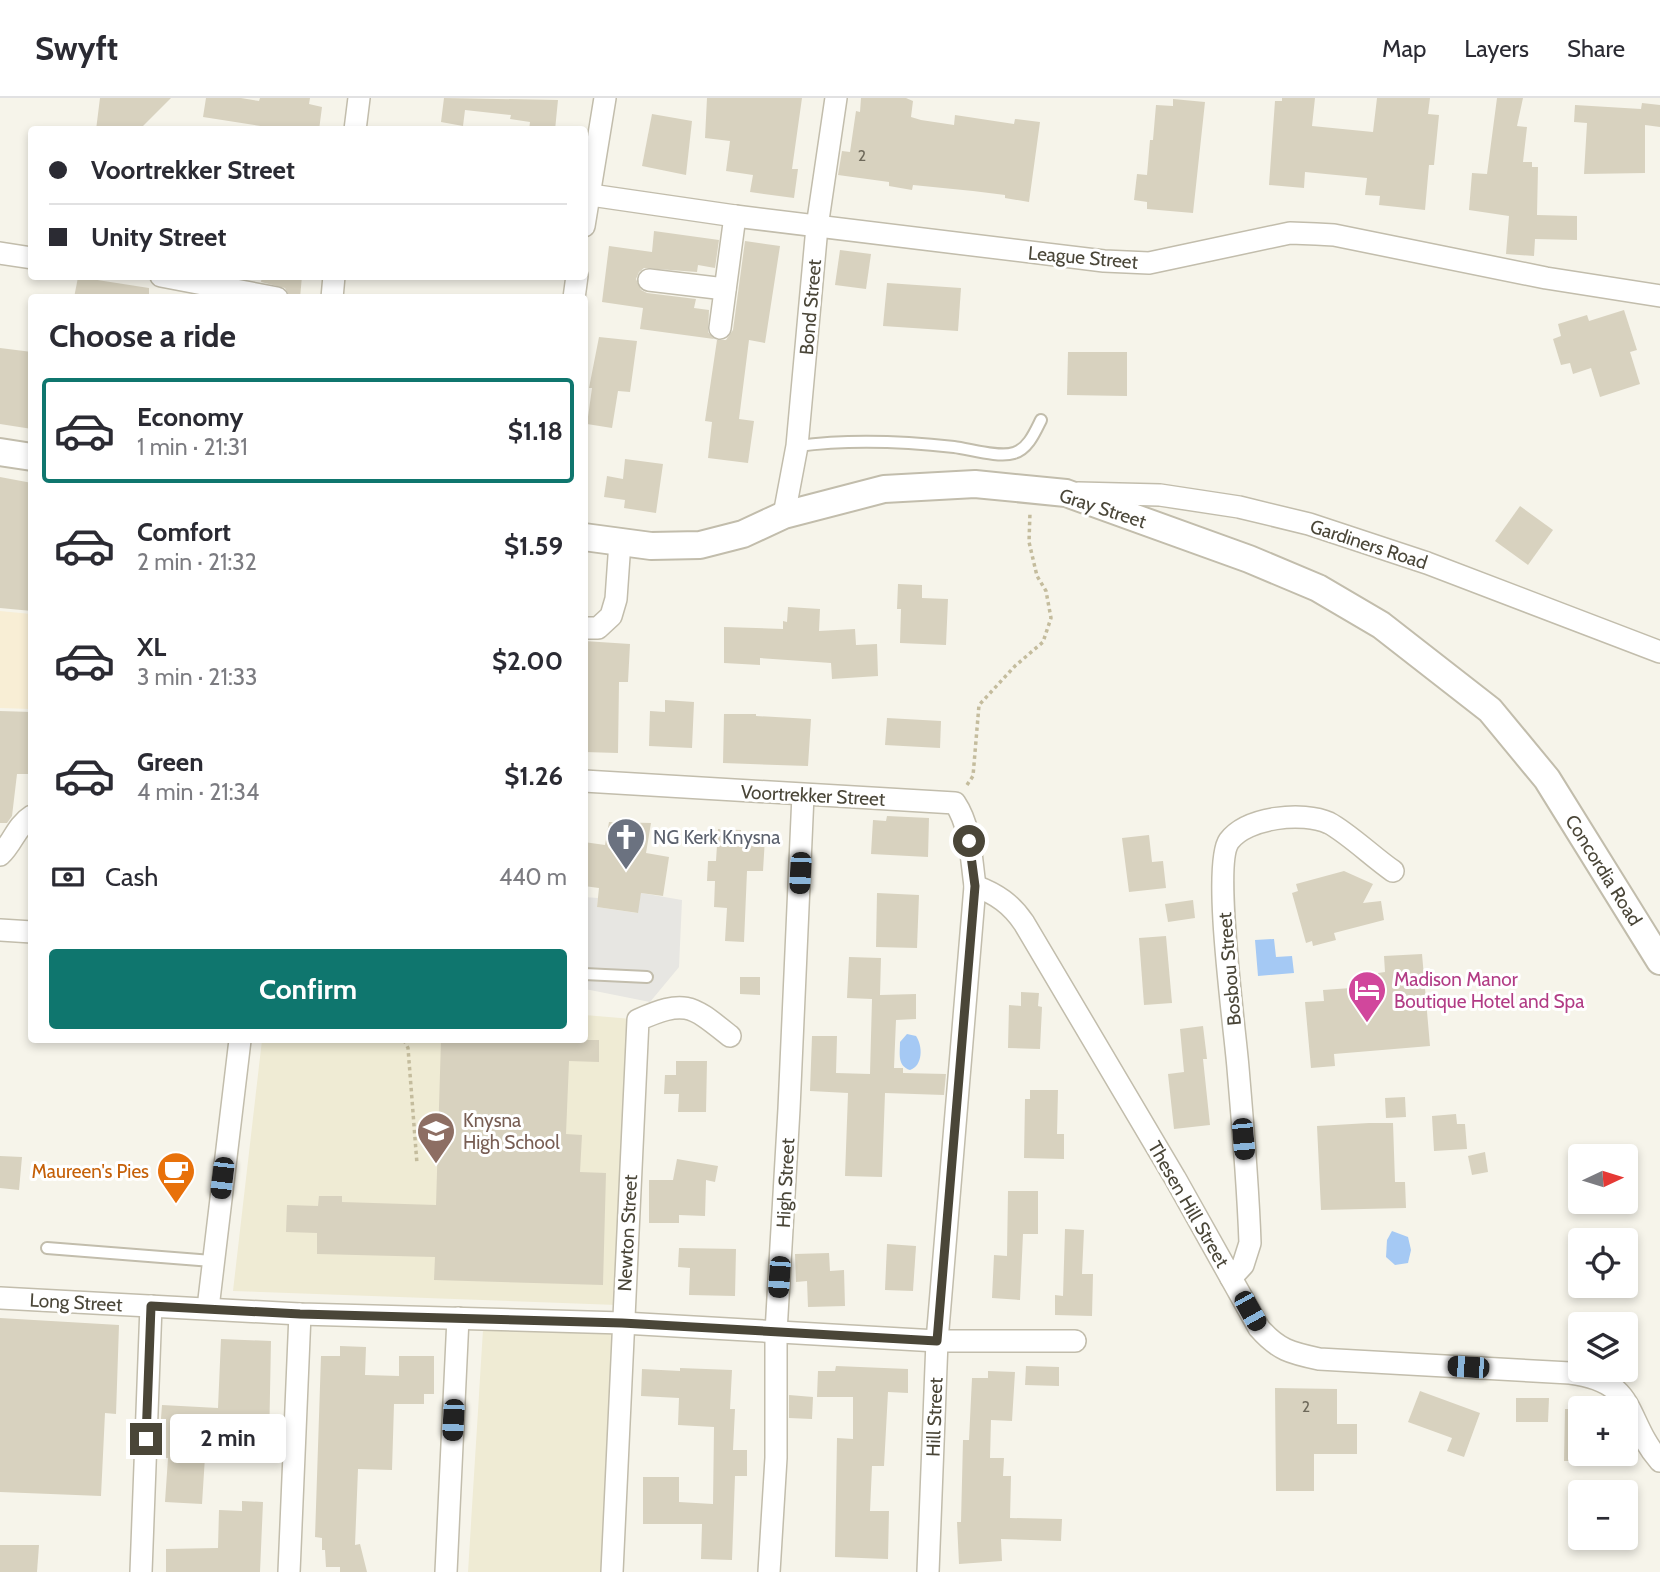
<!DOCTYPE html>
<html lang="en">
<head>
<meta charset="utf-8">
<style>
	:root { --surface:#fff; --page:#f7f7f7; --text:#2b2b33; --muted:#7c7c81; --line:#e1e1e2; --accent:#0f766e }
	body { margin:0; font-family:Cabin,sans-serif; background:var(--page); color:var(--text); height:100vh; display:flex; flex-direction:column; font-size:26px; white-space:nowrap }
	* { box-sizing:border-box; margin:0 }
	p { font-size:23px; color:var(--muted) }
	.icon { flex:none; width:38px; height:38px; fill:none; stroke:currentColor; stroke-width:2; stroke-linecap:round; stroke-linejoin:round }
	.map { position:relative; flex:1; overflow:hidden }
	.drawer { position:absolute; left:28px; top:196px; width:560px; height:749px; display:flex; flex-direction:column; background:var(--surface); border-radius:7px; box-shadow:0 4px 10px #0003 }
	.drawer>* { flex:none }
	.banner { position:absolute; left:28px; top:28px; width:560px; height:154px; border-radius:7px; box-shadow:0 4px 10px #0003; display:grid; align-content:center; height:154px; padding:0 21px; background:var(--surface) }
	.needle { width:46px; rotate:86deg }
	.fabs { position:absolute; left:1568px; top:1046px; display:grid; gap:14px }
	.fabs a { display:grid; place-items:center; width:70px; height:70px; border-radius:7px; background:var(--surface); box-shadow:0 4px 10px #0003; font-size:35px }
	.end { position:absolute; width:32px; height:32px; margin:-16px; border:9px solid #4a4638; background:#fff; box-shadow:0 0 0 4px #fff }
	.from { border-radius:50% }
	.bubble { position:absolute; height:49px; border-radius:7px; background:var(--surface); box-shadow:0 4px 10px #0003; font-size:23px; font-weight:800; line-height:49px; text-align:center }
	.car { position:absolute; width:21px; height:42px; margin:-21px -10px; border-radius:9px; box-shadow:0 0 5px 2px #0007; background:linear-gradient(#222 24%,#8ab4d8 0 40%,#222 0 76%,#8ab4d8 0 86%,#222 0) }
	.banner b { display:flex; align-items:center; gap:24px; height:66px; font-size:26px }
	.banner b+b { border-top:2px solid var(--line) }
	.banner i { width:18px; height:18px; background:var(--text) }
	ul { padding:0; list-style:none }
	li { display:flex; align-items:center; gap:21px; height:105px; margin:0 14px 10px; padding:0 7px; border:4px solid transparent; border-radius:7px }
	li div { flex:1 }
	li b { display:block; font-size:26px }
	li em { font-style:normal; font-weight:800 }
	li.selected { border-color:var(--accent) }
	li>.icon { width:63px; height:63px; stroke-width:1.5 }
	h2 { padding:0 21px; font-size:32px; line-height:84px }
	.pay { display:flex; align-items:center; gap:18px; height:77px; padding:0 21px; font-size:26px }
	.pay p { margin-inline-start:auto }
	.action { display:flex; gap:14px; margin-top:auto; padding:14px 21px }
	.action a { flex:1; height:80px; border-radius:7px; background:var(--accent); color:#fff; font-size:28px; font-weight:800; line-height:80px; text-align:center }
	header { display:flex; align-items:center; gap:42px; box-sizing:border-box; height:98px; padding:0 35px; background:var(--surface); border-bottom:2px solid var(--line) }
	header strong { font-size:33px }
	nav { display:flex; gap:38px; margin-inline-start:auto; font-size:24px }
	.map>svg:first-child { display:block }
</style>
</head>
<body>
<header>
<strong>Swyft</strong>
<nav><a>Map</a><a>Layers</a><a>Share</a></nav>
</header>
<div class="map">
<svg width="1660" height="1474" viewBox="0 0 1660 1474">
	<rect width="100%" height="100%" fill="#f6f4ea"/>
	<polygon fill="#f8eed5" points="0,513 31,516 31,611 0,610"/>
	<g fill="#efebd4">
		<polygon points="585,917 632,921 617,1207 233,1193 262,942 584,942"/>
		<polygon points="483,1232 614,1235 603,1474 468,1474"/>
	</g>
	<polygon fill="#e7e6e2" points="641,795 682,802 679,869 650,904 585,891 584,799 598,800 597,809 637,815"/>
	<g fill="#a5c9f4">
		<polygon points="1274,841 1276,859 1292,858 1294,875 1258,878 1255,842"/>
		<path d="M907 936 916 938C923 948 923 968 910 972 897 968 900 955 900 944Z"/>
		<polygon points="1392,1133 1408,1139 1411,1152 1408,1165 1395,1167 1386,1159 1387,1142"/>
	</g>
	<g fill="#d8d2bf">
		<polygon points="100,0 171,0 139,32 96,32"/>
		<polygon points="206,0 241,0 259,3 260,0 310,0 309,6 322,9 319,32 286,32 203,19"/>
		<polygon points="444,0 558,2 555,32 529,32 530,24 510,21 511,17 465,12 463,28 441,24"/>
		<polygon points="707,0 802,0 792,71 798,71 794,100 750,94 753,77 726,73 730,43 705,40"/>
		<polygon points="861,0 906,0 913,3 911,19 921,22 954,27 955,17 1014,26 1015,21 1040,24 1029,104 1005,100 1005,97 973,93 913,87 912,92 889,88 889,84 838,77 842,53 850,54 856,13 860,14"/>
		<polygon points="1282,0 1315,0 1312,28 1373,34 1377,0 1430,0 1428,16 1439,17 1434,67 1429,67 1425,112 1379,107 1380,98 1365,97 1367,80 1305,74 1304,90 1269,87 1275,3 1282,3"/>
		<polygon points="1497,0 1523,0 1517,28 1527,29 1523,64 1532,64 1532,69 1538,69 1537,117 1577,118 1577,142 1535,141 1534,158 1506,156 1509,118 1469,112 1472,75 1487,76"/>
		<polygon points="1173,1 1205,4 1193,115 1147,111 1147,104 1134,102 1137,76 1147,77 1150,42 1153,42 1156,7 1173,8"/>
		<polygon points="1642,5 1660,7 1660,29 1645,27 1645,75 1584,76 1587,25 1574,24 1575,7 1641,11"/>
		<polygon points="652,16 692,23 686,77 642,68"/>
		<polygon points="654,133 719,142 715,170 698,167 697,174 644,170 639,174 636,181 641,192 647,195 696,201 694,210 709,212 708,234 714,241 640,231 643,210 602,204 609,148 652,154"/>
		<polygon points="745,143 780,148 765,245 749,242 739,321 754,323 748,365 708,360 712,324 705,323 717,242 726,242 733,232"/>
		<polygon points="840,152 871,156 866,191 835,187"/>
		<polygon points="262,178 302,178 300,200 290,200 285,190 261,184"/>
		<polygon points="78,179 149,190 149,200 74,200"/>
		<polygon points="887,185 961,190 958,233 883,228"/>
		<polygon points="1624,212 1637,252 1630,254 1640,286 1600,299 1591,270 1573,276 1570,265 1561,267 1553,241 1561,238 1558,226 1587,217 1589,223"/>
		<polygon points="599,239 637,243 630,294 618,293 612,330 587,326 592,290 589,290"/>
		<polygon points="0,250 32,254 32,331 0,326"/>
		<polygon points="1068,254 1127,254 1127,298 1067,297"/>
		<polygon points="625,361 663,366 656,415 624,410 625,402 604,399 607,378 623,381"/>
		<polygon points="0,379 32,385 32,513 0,510"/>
		<polygon points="1520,408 1553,432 1528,467 1495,443"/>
		<polygon points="898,486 922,487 922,500 948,501 946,547 900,545 901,511 897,511"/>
		<polygon points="788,509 820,511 819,533 855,531 856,547 877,546 878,578 832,581 831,565 760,560 760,567 724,565 724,529 783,531 783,523 787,524"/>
		<polygon points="584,543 630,546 628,584 619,584 618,655 584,654"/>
		<polygon points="665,602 694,604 692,650 649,648 650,613 665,614"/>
		<polygon points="0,613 32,614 32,676 17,676 12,718 7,725 0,725"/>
		<polygon points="724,616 756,616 756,618 811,621 808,668 723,665"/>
		<polygon points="887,620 941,623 940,650 885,647"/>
		<polygon points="887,718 929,720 928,759 871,756 873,722 886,723"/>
		<polygon points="609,724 651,725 646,755 669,759 663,798 641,795 638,815 597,809 599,790 584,788 584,744 605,747"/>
		<polygon points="718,731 741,732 741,739 765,740 763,773 747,773 744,844 725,843 727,810 714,809 715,783 707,783 708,763 716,763"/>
		<polygon points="1149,737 1152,764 1163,763 1166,790 1129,794 1122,740"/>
		<polygon points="1344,773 1373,786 1363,805 1381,803 1384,822 1334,835 1336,842 1313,848 1312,843 1306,845 1292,795 1298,793 1296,786"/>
		<polygon points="877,795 919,797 917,850 876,849"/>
		<polygon points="1193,802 1195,820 1168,824 1165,806"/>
		<polygon points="1166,838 1172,905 1144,907 1139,840"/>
		<polygon points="1422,856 1430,948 1334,956 1335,968 1311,970 1305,904 1324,903 1323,892 1379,888 1378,875 1385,874 1384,858"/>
		<polygon points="849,859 881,860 880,897 916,896 916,921 896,922 894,970 903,970 903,975 946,976 944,997 885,995 882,1079 845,1078 848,995 810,993 812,938 837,938 836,975 870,976 872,901 847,900"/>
		<polygon points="740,879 760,879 760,897 740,896"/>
		<polygon points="1021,894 1039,895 1038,908 1042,909 1040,951 1008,950 1009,907 1021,908"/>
		<polygon points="1203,928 1207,961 1203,961 1210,1027 1174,1031 1168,976 1184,974 1180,931"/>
		<polygon points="441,942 599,942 599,964 569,963 566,1036 582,1037 580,1074 606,1075 603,1187 434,1182 435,1159 317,1156 317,1135 286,1134 287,1107 318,1108 319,1098 342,1098 342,1104 436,1107"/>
		<polygon points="676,963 707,963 706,1014 678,1014 679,996 664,996 665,977 676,977"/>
		<polygon points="1030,992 1058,992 1057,1036 1064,1036 1064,1061 1024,1060 1025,1001 1030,1001"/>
		<polygon points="1405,999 1406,1019 1386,1020 1385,1000"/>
		<polygon points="1456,1016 1457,1026 1465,1026 1467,1051 1434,1053 1432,1018"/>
		<polygon points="1369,1025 1393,1025 1395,1084 1405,1084 1406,1110 1321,1112 1317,1028"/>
		<polygon points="1485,1054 1488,1074 1472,1077 1468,1058"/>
		<polygon points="0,1058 22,1059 19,1092 0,1090"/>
		<polygon points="677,1061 718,1068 715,1084 706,1082 705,1118 679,1117 679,1125 649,1125 649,1082 673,1082"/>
		<polygon points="1008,1093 1038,1093 1038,1136 1023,1136 1020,1202 992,1200 994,1157 1007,1158"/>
		<polygon points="1065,1131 1084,1132 1082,1176 1093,1176 1092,1218 1055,1217 1055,1197 1063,1198"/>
		<polygon points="887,1146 916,1148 913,1193 885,1192"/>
		<polygon points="679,1150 736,1151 735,1198 689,1197 690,1170 678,1169"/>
		<polygon points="829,1155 830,1173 844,1172 845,1208 808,1209 807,1183 796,1184 795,1156"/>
		<polygon points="0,1220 119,1227 116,1316 105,1315 101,1398 0,1394"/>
		<polygon points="221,1241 271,1243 269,1346 206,1343 202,1406 165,1404 168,1360 158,1360 162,1307 218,1310"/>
		<polygon points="340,1248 366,1249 365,1277 399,1278 399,1258 434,1258 434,1296 424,1296 424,1306 394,1306 392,1372 358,1371 355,1447 360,1446 367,1474 340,1474 340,1469 326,1469 325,1452 322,1452 322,1440 315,1439 321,1258 340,1258"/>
		<polygon points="836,1268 908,1271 908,1295 888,1294 884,1368 872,1368 870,1413 889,1413 888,1461 835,1459 837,1340 853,1341 853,1299 817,1299 818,1273 835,1273"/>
		<polygon points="1026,1268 1059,1269 1059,1288 1025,1287"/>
		<polygon points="680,1270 732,1272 730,1311 735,1311 733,1352 747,1352 747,1378 735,1378 732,1462 701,1461 702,1426 643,1426 643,1379 679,1379 679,1404 713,1406 714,1329 678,1327 679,1300 641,1298 642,1271 680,1273"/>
		<polygon points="988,1273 1015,1274 1012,1323 991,1322 990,1360 1004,1360 1003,1378 1011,1378 1010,1420 1062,1421 1061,1443 1001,1441 1002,1463 959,1466 957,1424 961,1424 963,1342 969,1342 972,1280 988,1280"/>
		<polygon points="1275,1290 1337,1291 1337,1326 1357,1326 1357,1356 1314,1356 1314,1393 1276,1393"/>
		<polygon points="1420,1293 1480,1315 1464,1359 1447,1353 1452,1340 1408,1324"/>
		<polygon points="789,1297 813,1299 812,1321 789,1320"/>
		<polygon points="1516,1300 1549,1300 1548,1324 1516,1324"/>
		<polygon points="1565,1311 1580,1311 1580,1363 1564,1363"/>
		<polygon points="242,1403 263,1404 260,1474 166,1474 166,1451 218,1450 219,1412 242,1413"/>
		<polygon points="0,1447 39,1447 37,1474 0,1474"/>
	</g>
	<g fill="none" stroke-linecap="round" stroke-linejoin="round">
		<defs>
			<g id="service">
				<path d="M797 348C850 341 901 343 954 349 970 351 999 360 1014 355 1028 351 1035 334 1041 322"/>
				<polyline points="584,876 647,879"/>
				<polyline points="47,1150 212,1163"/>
			</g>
			<g id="minor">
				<polyline points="355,32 359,0"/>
				<polyline points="584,96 735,118 1104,163 1149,165 1290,135 1316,136 1334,137 1546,180 1660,198"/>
				<polyline points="584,128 605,0"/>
				<polyline points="0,155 32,160"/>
				<polyline points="161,178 277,200"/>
				<polyline points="649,182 725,191"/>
				<polyline points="332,200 334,178"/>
				<polyline points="574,200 577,178"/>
				<polyline points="720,230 735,118"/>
				<polyline points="1078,395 1160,397 1239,409 1309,426 1427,465 1660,554"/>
				<polyline points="784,417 797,348 817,129 836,0"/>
				<polyline points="584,530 598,530 611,518 616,501 620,444"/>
				<path d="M584 683 955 705C971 729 971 760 975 788L937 1243 928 1474"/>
				<path d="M0 757C13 745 16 728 32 718"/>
				<path d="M975 788C997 796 1011 806 1024 825L1175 1080 1259 1230C1278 1252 1291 1255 1319 1261L1570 1275C1640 1284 1623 1321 1660 1363"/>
				<polyline points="0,832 32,834"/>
				<path d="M1231 1180 1243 1167 1250 1145C1248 1086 1243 1028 1238 970 1235 931 1212 767 1229 743 1247 719 1303 713 1329 725 1348 735 1374 760 1393 773"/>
				<polyline points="0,1200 300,1216 623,1225 937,1243 1075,1243"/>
				<polyline points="208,1210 240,942"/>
				<polyline points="141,1474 151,1208"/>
				<polyline points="289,1474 300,1216"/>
				<polyline points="446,1474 458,1220"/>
				<path d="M612 1474 638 922C686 901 691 907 730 938"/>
				<polyline points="769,1474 776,1360 776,1234 789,1011 803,697"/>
			</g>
			<g id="tertiary">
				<polyline points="0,354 32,359"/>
				<polyline points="584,439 651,448 700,447 743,436 784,417 884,391 975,386 1066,395 1249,461 1318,490 1381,527 1490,612 1547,681 1660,863"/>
			</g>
		</defs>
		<use href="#service" stroke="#c2bdac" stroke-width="14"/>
		<use href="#minor" stroke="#c2bdac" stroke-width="24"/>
		<use href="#tertiary" stroke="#c2bdac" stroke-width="30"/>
		<g stroke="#c4bc9d" stroke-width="3.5" stroke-dasharray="3.5 3.5" stroke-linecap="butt">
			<polyline points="967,687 973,678 979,607 1015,568 1043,544 1051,520 1046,493 1037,478 1029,444 1030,414"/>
			<polyline points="404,942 408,950 417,1066"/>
		</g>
		<use href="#service" stroke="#fff" stroke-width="10"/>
		<use href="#minor" stroke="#fff" stroke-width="21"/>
		<use href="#tertiary" stroke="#fff" stroke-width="26"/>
	</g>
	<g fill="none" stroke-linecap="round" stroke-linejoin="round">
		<polyline stroke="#4a4638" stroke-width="9" points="146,1341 151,1208 300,1216 622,1225 937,1243 975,788 969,743"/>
	</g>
	<defs>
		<symbol id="church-pin" viewBox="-11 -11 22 30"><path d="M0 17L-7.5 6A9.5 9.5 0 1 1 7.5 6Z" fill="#6b7280" stroke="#fff"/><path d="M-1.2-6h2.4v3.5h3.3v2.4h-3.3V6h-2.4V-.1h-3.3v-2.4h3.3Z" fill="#fff"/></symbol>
		<symbol id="hotel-pin" viewBox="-11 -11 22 30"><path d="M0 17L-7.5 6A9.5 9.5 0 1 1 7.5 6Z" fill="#d1479c" stroke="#fff"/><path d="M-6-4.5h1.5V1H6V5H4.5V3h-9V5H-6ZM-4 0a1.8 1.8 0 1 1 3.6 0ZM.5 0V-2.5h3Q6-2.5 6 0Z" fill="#fff"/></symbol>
		<symbol id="school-pin" viewBox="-11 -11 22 30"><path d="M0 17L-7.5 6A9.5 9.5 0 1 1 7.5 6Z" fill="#8d6e63" stroke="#fff"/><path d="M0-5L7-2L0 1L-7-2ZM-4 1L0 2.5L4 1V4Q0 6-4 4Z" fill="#fff"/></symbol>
		<symbol id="cafe-pin" viewBox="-11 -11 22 30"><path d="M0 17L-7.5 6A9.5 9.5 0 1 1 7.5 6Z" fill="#e8710a" stroke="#fff"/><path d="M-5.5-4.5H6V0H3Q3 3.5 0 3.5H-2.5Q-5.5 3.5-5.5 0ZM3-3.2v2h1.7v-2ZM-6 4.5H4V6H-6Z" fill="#fff"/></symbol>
	</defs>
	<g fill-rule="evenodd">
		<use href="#church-pin" x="604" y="717" width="44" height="60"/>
		<use href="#hotel-pin" x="1345" y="870" width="44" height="60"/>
		<use href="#school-pin" x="414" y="1011" width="44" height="60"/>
		<use href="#cafe-pin" x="154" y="1051" width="44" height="60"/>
	</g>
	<g text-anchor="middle" stroke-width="6" stroke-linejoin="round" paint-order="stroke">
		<g font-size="16" fill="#6e695a">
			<text x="862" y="63">2</text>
			<text x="1306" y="1314">2</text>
		</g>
		<g font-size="19" fill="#4a4638" stroke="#fff">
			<text transform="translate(1083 159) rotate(5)" y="7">League Street</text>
			<text transform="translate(810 209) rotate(-85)" y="7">Bond Street</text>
			<text transform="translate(1103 410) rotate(18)" y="7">Gray Street</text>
			<text transform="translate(1369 446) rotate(18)" y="7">Gardiners Road</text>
			<text transform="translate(813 697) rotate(3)" y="7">Voortrekker Street</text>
			<text transform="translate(1604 772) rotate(58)" y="7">Concordia Road</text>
			<text transform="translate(1229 871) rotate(-95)" y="7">Bosbou Street</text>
			<text transform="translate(785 1085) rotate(-87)" y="7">High Street</text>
			<text transform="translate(1189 1106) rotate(60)" y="7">Thesen Hill Street</text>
			<text transform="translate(627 1135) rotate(-87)" y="7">Newton Street</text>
			<text transform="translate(76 1204) rotate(3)" y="7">Long Street</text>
			<text transform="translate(934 1319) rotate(-88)" y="7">Hill Street</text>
		</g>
		<g font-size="19" fill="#5b616d" stroke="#fff" text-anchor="start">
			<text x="653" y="746">NG Kerk Knysna</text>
		</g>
		<g font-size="19" fill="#b23c85" stroke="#fff" text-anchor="start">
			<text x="1394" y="888">Madison Manor<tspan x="1394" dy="22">Boutique Hotel and Spa</tspan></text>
		</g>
		<g font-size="19" fill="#785e54" stroke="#fff" text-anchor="start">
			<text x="463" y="1029">Knysna<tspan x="463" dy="22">High School</tspan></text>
		</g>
		<g font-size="19" fill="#c56008" stroke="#fff" text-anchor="end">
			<text x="149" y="1080">Maureen's Pies</text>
		</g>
	</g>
</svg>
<div class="fabs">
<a><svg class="needle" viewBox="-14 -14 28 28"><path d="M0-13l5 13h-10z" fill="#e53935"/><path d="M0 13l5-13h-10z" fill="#7c7c81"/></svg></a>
<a><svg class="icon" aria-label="locate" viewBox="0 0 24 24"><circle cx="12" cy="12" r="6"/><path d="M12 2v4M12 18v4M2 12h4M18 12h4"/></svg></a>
<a><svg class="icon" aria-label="layers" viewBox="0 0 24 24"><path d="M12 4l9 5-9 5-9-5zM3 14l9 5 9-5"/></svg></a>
<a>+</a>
<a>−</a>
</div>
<i class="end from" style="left:969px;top:743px"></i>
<i class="end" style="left:146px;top:1341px"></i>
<div class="bubble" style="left:170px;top:1316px;width:116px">2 min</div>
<i class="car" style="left:800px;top:775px;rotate:183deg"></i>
<i class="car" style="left:1243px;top:1041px;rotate:175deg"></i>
<i class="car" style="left:222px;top:1080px;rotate:187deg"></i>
<i class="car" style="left:779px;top:1179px;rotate:184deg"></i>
<i class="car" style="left:1250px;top:1213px;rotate:151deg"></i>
<i class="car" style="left:1468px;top:1269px;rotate:274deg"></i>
<i class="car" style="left:453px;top:1322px;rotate:183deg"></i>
<div class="banner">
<b><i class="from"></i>Voortrekker Street</b>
<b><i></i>Unity Street</b>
</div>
<section class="drawer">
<h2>Choose a ride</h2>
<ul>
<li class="selected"><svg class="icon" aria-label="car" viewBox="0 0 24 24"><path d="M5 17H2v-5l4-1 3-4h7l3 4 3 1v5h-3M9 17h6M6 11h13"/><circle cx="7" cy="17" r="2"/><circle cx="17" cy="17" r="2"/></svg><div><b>Economy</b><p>1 min · 21:31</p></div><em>$1.18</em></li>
<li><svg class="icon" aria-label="car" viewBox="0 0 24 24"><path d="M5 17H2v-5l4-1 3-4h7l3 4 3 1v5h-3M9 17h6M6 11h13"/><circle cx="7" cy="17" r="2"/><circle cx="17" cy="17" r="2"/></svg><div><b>Comfort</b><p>2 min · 21:32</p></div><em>$1.59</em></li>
<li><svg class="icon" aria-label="car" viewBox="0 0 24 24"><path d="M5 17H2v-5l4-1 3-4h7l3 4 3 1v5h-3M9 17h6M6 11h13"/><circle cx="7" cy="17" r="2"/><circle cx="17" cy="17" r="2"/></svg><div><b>XL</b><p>3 min · 21:33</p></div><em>$2.00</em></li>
<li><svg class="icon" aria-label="car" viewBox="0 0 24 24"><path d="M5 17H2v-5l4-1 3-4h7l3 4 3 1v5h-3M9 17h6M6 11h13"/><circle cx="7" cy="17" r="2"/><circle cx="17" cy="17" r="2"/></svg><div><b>Green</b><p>4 min · 21:34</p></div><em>$1.26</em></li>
</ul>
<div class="pay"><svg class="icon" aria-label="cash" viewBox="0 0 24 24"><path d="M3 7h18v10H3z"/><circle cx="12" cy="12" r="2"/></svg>Cash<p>440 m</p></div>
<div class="action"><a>Confirm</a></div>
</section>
</div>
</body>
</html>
